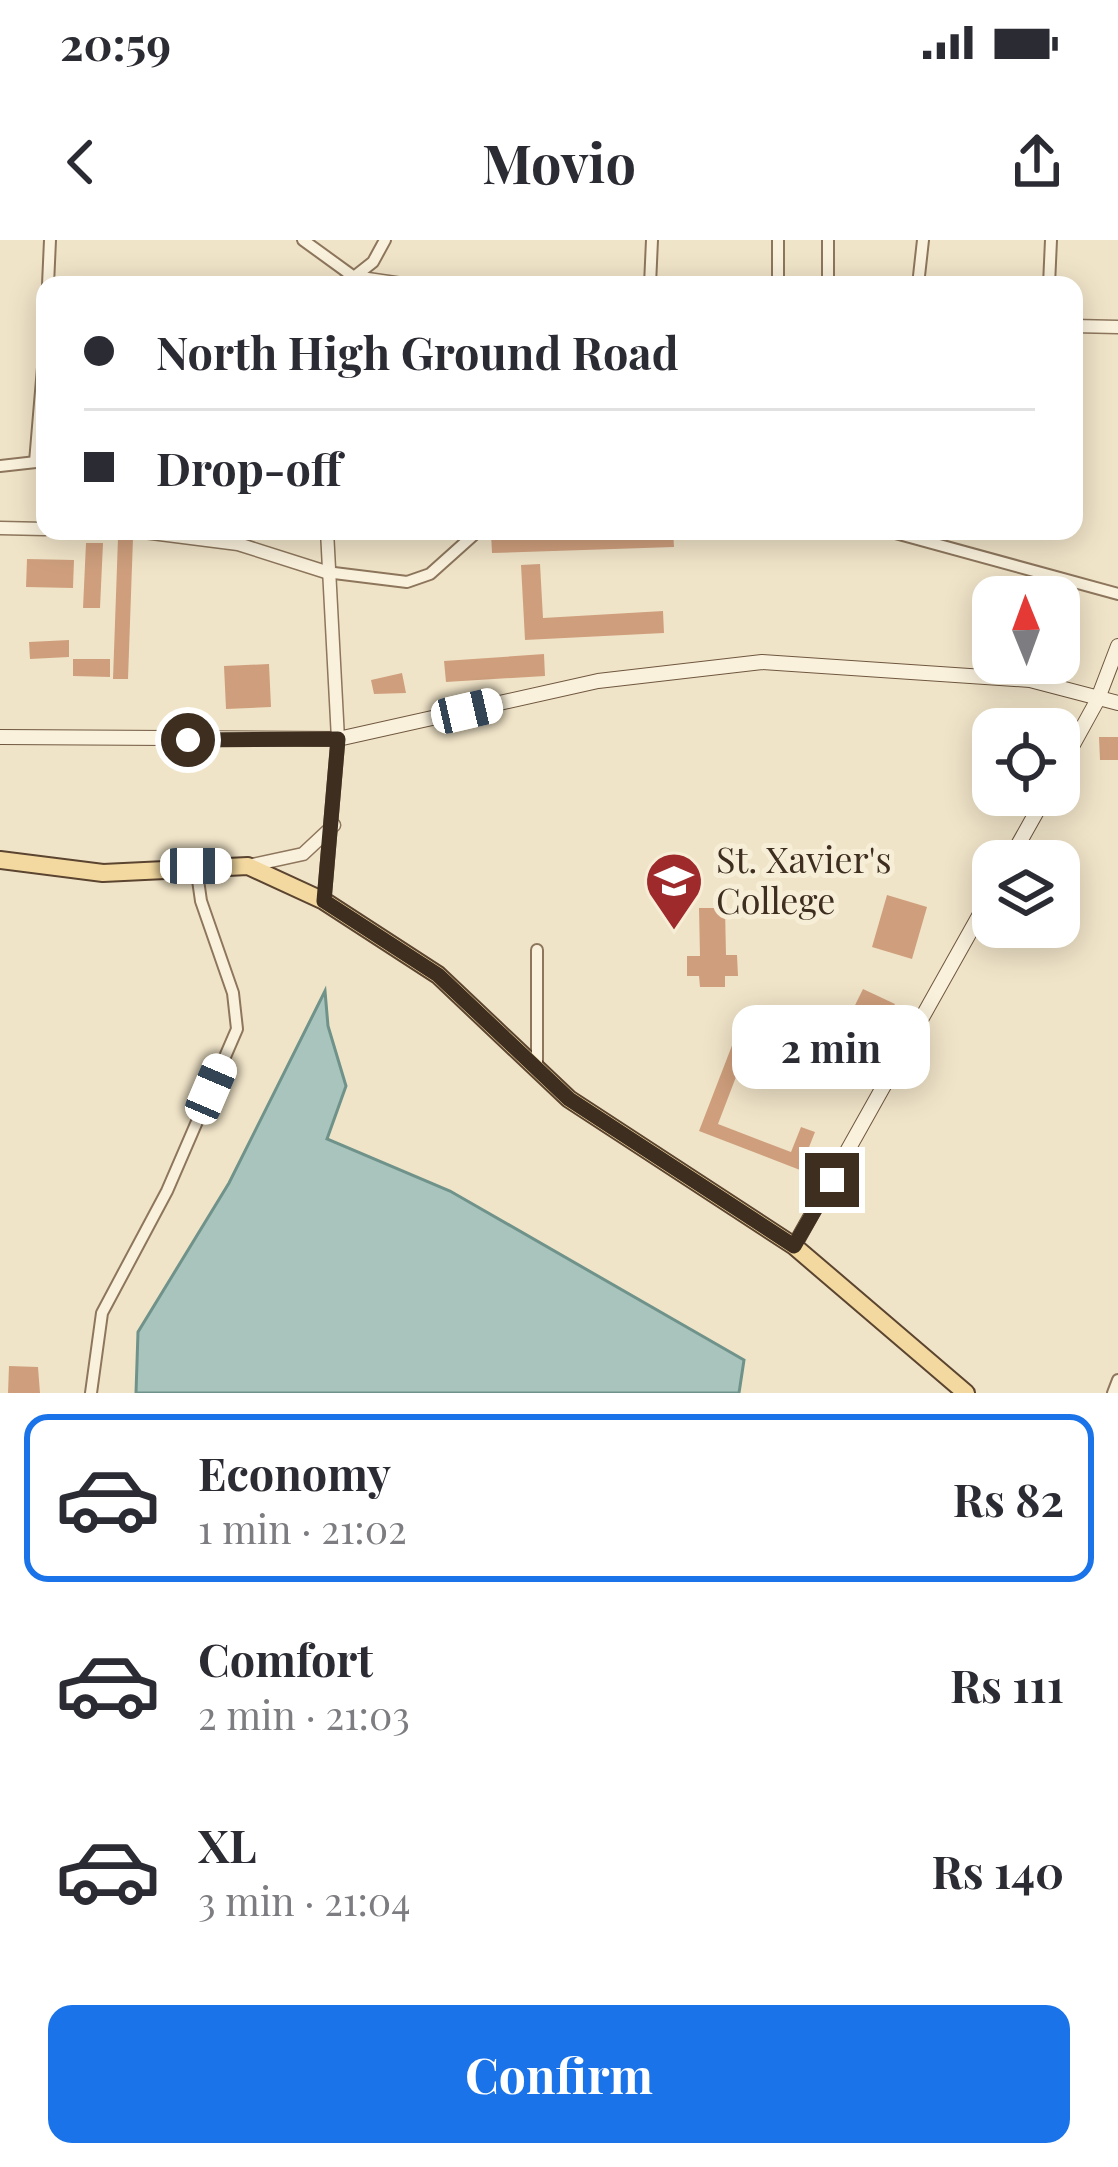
<!DOCTYPE html>
<html lang="en">
<head>
<meta charset="utf-8">
<style>
	:root { --surface:#fff; --page:#f2f2f3; --text:#2b2b33; --muted:#7c7c81; --line:#e1e1e2; --accent:#1a73e8 }
	body { margin:0; font-family:"Playfair Display",serif; background:var(--page); color:var(--text); height:100vh; display:flex; flex-direction:column; font-size:45px; white-space:nowrap }
	* { box-sizing:border-box; margin:0 }
	p { font-size:39px; color:var(--muted) }
	.icon { flex:none; width:66px; height:66px; fill:none; stroke:currentColor; stroke-width:2; stroke-linecap:round; stroke-linejoin:round }
	.map { position:relative; height:1153px; overflow:hidden }
	.drawer { display:flex; flex-direction:column; background:var(--surface); flex:1 }
	.drawer>* { flex:none }
	.banner { position:absolute; left:36px; top:36px; width:1047px; height:264px; border-radius:24px; box-shadow:0 6px 30px #0003; display:grid; align-content:center; height:264px; padding:0 48px; background:var(--surface) }
	.needle { width:78px; rotate:359deg }
	.tools { position:absolute; left:972px; top:336px; display:grid; gap:24px }
	.tools a { display:grid; place-items:center; width:108px; height:108px; border-radius:24px; background:var(--surface); box-shadow:0 6px 30px #0003; font-size:60px }
	.end { position:absolute; width:54px; height:54px; margin:-27px; border:15px solid #3d2e20; background:#fff; box-shadow:0 0 0 6px #fff }
	.from { border-radius:50% }
	.bubble { position:absolute; height:84px; border-radius:24px; background:var(--surface); box-shadow:0 6px 30px #0003; font-size:39px; font-weight:700; line-height:84px; text-align:center }
	.car { position:absolute; width:36px; height:72px; margin:-36px -18px; border-radius:15px; box-shadow:0 0 9px 3px #0007; background:linear-gradient(#fff 24%,#345 0 40%,#fff 0 76%,#345 0 86%,#fff 0) }
	.banner b { display:flex; align-items:center; gap:42px; height:114px; font-size:45px }
	.banner b+b { border-top:3px solid var(--line) }
	.banner i { width:30px; height:30px; background:var(--text) }
	ul { padding:21px 0 0; list-style:none }
	li { display:flex; align-items:center; gap:36px; height:168px; margin:0 24px 18px; padding:0 24px; border:6px solid transparent; border-radius:24px }
	li div { flex:1 }
	li b { display:block; font-size:45px }
	li em { font-style:normal; font-weight:700 }
	li.selected { border-color:var(--accent) }
	li>.icon { width:108px; height:108px; stroke-width:1.5 }
	.button { display:flex; gap:24px; margin-top:auto; padding:24px 48px }
	.button a { flex:1; height:138px; border-radius:24px; background:var(--accent); color:#fff; font-size:48px; font-weight:700; line-height:138px; text-align:center }
	.status { display:flex; justify-content:space-between; align-items:center; height:84px; padding:0 60px; background:var(--surface); direction:ltr }
	.status svg { height:33px; fill:currentColor }
	header { display:flex; justify-content:space-between; align-items:center; height:156px; padding:0 48px; background:var(--surface); font-size:54px; font-weight:700 }
	.map>svg:first-child { display:block }
</style>
</head>
<body>
<div class="status"><b>20:59</b><svg viewBox="0 0 49 12"><path d="M0 12V9h3v3zM5 12V6h3v6zM10 12V3h3v9zM15 12V0h3v12zM26 1h20v11H26zM47 4h2v5h-2z"/></svg></div>
<header><svg class="icon" aria-label="back" viewBox="0 0 24 24"><path d="M15 5l-7 7 7 7"/></svg>Movio<svg class="icon" aria-label="share" viewBox="0 0 24 24"><path d="M12 15V3M7 8l5-5 5 5M5 13v7h14v-7"/></svg></header>
<div class="map">
<svg width="1118" height="1153" viewBox="0 0 1118 1153">
	<rect width="100%" height="100%" fill="#f0e4c8"/>
	<polygon fill="#a9c4bc" stroke="#6f938a" stroke-width="3" points="325,751 328,786 346,846 327,899 450,951 744,1120 739,1153 136,1153 138,1092 229,943"/>
	<g fill="#cf9f7d">
		<polygon points="549,291 673,291 674,307 492,313 491,294"/>
		<polygon points="118,298 133,298 128,439 113,439"/>
		<polygon points="86,303 103,303 100,368 83,368"/>
		<polygon points="27,319 74,320 73,348 26,347"/>
		<polygon points="540,324 543,378 663,371 664,393 525,400 521,325"/>
		<polygon points="69,400 69,417 30,419 29,402"/>
		<polygon points="544,414 545,436 446,442 444,421"/>
		<polygon points="73,419 110,419 110,437 73,436"/>
		<polygon points="269,424 271,467 226,469 224,426"/>
		<polygon points="402,433 406,453 374,454 371,440"/>
		<polygon points="1099,497 1118,497 1118,520 1100,520"/>
		<polygon points="887,655 927,667 912,719 872,707"/>
		<polygon points="699,668 725,668 726,715 737,715 738,736 725,736 725,747 700,747 699,736 687,736 687,716 700,716"/>
		<polygon points="863,749 895,764 856,842 825,826"/>
		<polygon points="743,777 757,782 718,884 791,912 801,887 815,892 800,930 699,891"/>
		<polygon points="9,1126 38,1127 40,1153 8,1153"/>
	</g>
	<g fill="none" stroke-linecap="round" stroke-linejoin="round">
		<defs>
			<g id="minor">
				<polyline points="303,0 354,37 373,22 385,0"/>
				<polyline points="778,0 778,45"/>
				<polyline points="48,45 50,0"/>
				<polyline points="650,45 652,0"/>
				<polyline points="828,45 828,0"/>
				<polyline points="918,45 923,0"/>
				<polyline points="1049,45 1051,0"/>
				<polyline points="35,222 45,104"/>
				<polyline points="0,226 45,221"/>
				<polyline points="888,291 1118,354"/>
				<polyline points="326,332 407,342 430,334 478,291"/>
				<polyline points="537,826 537,710"/>
				<polyline points="91,1153 102,1073 167,951 237,789 233,753 201,661 196,626"/>
				<polyline points="1113,1153 1118,1140"/>
			</g>
			<g id="tertiary">
				<polyline points="338,45 354,37 409,45"/>
				<polyline points="1074,86 1118,87"/>
				<polyline points="0,288 45,289"/>
				<polyline points="136,291 238,304 326,332"/>
				<polyline points="248,626 303,614 334,585"/>
				<polyline points="324,661 338,499 327,291"/>
			</g>
			<g id="secondary">
				<polyline points="0,497 338,499 598,441 762,422 1030,440 1118,463"/>
				<polyline points="1059,530 1097,461 1118,406"/>
				<polyline points="1009,621 1046,555"/>
				<polyline points="794,1006 993,651"/>
			</g>
			<polyline id="primary" points="0,620 103,633 248,626 324,661 438,735 569,859 794,1006 966,1153"/>
		</defs>
		<use href="#minor" stroke="#8d765c" stroke-width="14"/>
		<use href="#tertiary" stroke="#8d765c" stroke-width="15"/>
		<use href="#secondary" stroke="#6f573f" stroke-width="16"/>
		<use href="#primary" stroke="#5b4430" stroke-width="20"/>
		<use href="#minor" stroke="#faf1dc" stroke-width="10"/>
		<use href="#tertiary" stroke="#faf1dc" stroke-width="12"/>
		<use href="#secondary" stroke="#faf1dc" stroke-width="14"/>
		<use href="#primary" stroke="#f3d9a0" stroke-width="16"/>
	</g>
	<g fill="none" stroke-linecap="round" stroke-linejoin="round">
		<polyline stroke="#3d2e20" stroke-width="15" points="188,500 338,499 324,661 438,735 569,859 794,1006 832,940"/>
	</g>
	<defs>
		<symbol id="university-pin" viewBox="-11 -11 22 30"><path d="M0 17L-7.5 6A9.5 9.5 0 1 1 7.5 6Z" fill="#9e2a2b" stroke="#f7eed8"/><path d="M0-5L7-2L0 1L-7-2ZM-4 1L0 2.5L4 1V4Q0 6-4 4Z" fill="#fff"/></symbol>
	</defs>
	<g fill-rule="evenodd">
		<use href="#university-pin" x="641" y="608" width="66" height="90"/>
	</g>
	<g text-anchor="middle" stroke-width="10" stroke-linejoin="round" paint-order="stroke">
		<g font-size="36" fill="#3d2e20" stroke="#f7eed8" text-anchor="start">
			<text x="716" y="633">St. Xavier's<tspan x="716" dy="41">College</tspan></text>
		</g>
	</g>
</svg>
<div class="tools">
<a><svg class="needle" viewBox="-14 -14 28 28"><path d="M0-13l5 13h-10z" fill="#e53935"/><path d="M0 13l5-13h-10z" fill="#7c7c81"/></svg></a>
<a><svg class="icon" aria-label="locate" viewBox="0 0 24 24"><circle cx="12" cy="12" r="6"/><path d="M12 2v4M12 18v4M2 12h4M18 12h4"/></svg></a>
<a><svg class="icon" aria-label="layers" viewBox="0 0 24 24"><path d="M12 4l9 5-9 5-9-5zM3 14l9 5 9-5"/></svg></a>
</div>
<i class="end from" style="left:188px;top:500px"></i>
<i class="end" style="left:832px;top:940px"></i>
<div class="bubble" style="left:732px;top:765px;width:198px">2 min</div>
<i class="car" style="left:467px;top:471px;rotate:77deg"></i>
<i class="car" style="left:196px;top:626px;rotate:90deg"></i>
<i class="car" style="left:211px;top:849px;rotate:23deg"></i>
<div class="banner">
<b><i class="from"></i>North High Ground Road</b>
<b><i></i>Drop-off</b>
</div>
</div>
<section class="drawer">
<ul>
<li class="selected"><svg class="icon" aria-label="car" viewBox="0 0 24 24"><path d="M5 17H2v-5l4-1 3-4h7l3 4 3 1v5h-3M9 17h6M6 11h13"/><circle cx="7" cy="17" r="2"/><circle cx="17" cy="17" r="2"/></svg><div><b>Economy</b><p>1 min · 21:02</p></div><em>Rs 82</em></li>
<li><svg class="icon" aria-label="car" viewBox="0 0 24 24"><path d="M5 17H2v-5l4-1 3-4h7l3 4 3 1v5h-3M9 17h6M6 11h13"/><circle cx="7" cy="17" r="2"/><circle cx="17" cy="17" r="2"/></svg><div><b>Comfort</b><p>2 min · 21:03</p></div><em>Rs 111</em></li>
<li><svg class="icon" aria-label="car" viewBox="0 0 24 24"><path d="M5 17H2v-5l4-1 3-4h7l3 4 3 1v5h-3M9 17h6M6 11h13"/><circle cx="7" cy="17" r="2"/><circle cx="17" cy="17" r="2"/></svg><div><b>XL</b><p>3 min · 21:04</p></div><em>Rs 140</em></li>
</ul>
<div class="button"><a>Confirm</a></div>
</section>
</body>
</html>
